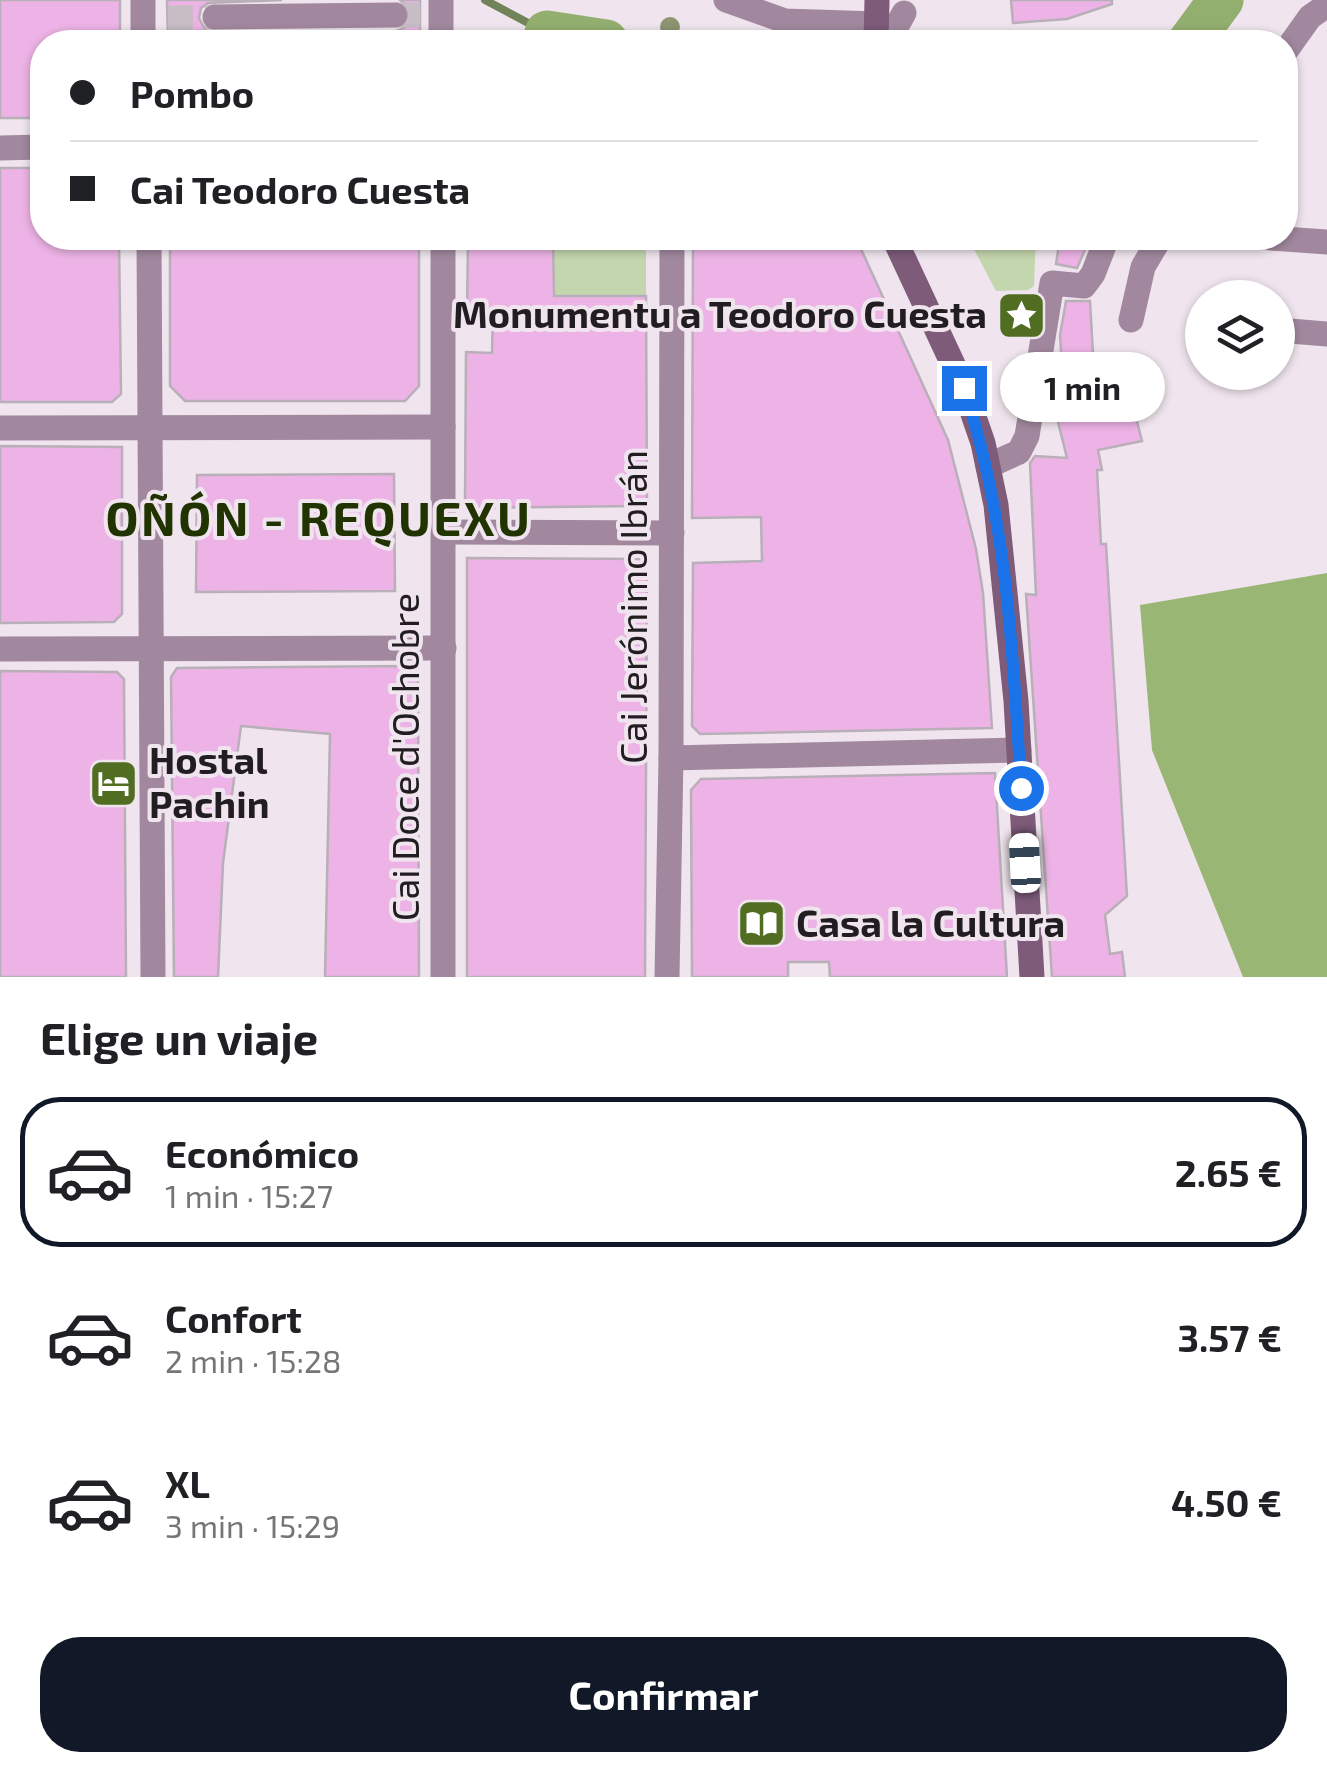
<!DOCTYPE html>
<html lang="es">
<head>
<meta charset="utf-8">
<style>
	:root { --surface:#fff; --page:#f6f6f6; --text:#202124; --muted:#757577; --line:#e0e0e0; --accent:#111827 }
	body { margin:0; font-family:"Exo 2",sans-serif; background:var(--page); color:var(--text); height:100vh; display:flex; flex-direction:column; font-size:38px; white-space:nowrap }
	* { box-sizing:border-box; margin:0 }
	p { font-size:32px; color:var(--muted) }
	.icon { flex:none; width:55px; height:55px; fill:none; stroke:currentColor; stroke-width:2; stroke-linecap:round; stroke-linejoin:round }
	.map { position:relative; height:977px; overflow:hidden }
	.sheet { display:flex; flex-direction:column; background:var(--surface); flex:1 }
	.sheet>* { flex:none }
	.banner { position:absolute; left:30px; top:30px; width:1268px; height:220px; border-radius:40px; box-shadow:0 2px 8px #0004; display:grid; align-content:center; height:220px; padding:0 40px; background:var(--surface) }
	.tools { position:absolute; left:1185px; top:280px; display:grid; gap:20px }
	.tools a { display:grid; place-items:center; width:110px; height:110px; border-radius:50%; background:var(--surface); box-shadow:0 2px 8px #0004; font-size:50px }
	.end { position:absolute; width:45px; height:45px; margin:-22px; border:12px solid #1a73e8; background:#fff; box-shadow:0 0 0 5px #fff }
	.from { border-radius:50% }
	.bubble { position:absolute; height:70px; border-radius:35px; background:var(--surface); box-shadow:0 2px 8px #0004; font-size:32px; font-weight:700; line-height:70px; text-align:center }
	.car { position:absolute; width:30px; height:60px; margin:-30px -15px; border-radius:12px; box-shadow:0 0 8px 2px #0007; background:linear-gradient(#fff 24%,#345 0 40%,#fff 0 76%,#345 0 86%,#fff 0) }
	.banner b { display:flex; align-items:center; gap:35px; height:95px; font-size:38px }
	.banner b+b { border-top:2px solid var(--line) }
	.banner i { width:25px; height:25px; background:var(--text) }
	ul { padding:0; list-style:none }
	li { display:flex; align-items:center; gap:30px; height:150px; margin:0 20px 15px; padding:0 20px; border:5px solid transparent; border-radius:40px }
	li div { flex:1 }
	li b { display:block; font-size:38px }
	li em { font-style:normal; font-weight:700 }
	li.current { border-color:var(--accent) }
	li>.icon { width:90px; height:90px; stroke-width:1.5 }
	h2 { padding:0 40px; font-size:45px; line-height:120px }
	.button { display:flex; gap:20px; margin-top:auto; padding:20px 40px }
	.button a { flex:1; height:115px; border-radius:40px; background:var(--accent); color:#fff; font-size:40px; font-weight:700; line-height:115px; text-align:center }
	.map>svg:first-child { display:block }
</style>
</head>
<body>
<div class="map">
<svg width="1327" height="977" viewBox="0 0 1327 977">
	<rect width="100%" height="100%" fill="#f0e5ee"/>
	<g fill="#c4d6ad">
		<rect x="553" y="238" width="93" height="58"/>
		<polygon points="968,238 1036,238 1034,286 1028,290 996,291"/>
	</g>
	<polygon fill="#9ab675" points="1327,573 1327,977 1243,977 1152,750 1140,605"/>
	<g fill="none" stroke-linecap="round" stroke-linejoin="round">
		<polyline stroke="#718358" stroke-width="8" points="485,0 547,33"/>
		<g stroke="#93af6f" stroke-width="45">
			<polyline points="547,33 606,42"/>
			<polyline points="1190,42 1221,0"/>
		</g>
	</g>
	<g fill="#edb3e6" stroke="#b9afb8" stroke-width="2.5">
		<polygon points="0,0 120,0 120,42 42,42 42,118 0,118"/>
		<polygon points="167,0 282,0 208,3 201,8 199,18 206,31 215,33 396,31 404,28 411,16 408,6 400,0 420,0 420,42 168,42"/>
		<polygon points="1011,0 1112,0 1112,4 1067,19 1013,23"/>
		<polygon points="0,168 42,168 42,238 119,238 121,394 112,402 0,402"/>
		<polygon points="170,238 419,238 419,386 405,401 185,401 170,386"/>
		<polygon points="468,238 553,238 554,296 646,296 647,498 636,506 473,508 465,503 466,352 492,353 493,311 467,311"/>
		<polygon points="693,238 856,238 948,440 976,549 983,593 992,728 700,734 692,726 693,563 762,561 761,517 692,518"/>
		<polygon points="1060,238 1090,238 1077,268 1056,264"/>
		<polygon points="1066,301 1090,301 1094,371 1118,366 1129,415 1135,414 1142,441 1098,450 1102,470 1097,470 1101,544 1106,544 1127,896 1105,915 1110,954 1122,952 1125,977 1052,977 1026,594 1036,595 1030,463 1035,456 1067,458 1052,398 1064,395 1060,335"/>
		<polygon points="0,446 122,447 122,614 114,622 0,623"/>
		<polygon points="394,474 395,591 196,592 197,475"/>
		<polygon points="467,558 640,559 647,566 645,977 467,977"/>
		<polygon points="407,666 418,677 419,977 325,977 330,734 241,726 223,863 218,977 174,977 171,677 177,668"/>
		<polygon points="0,671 117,672 124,679 126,977 0,977"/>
		<polygon points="995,773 1007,977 830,977 829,962 788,962 788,977 692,977 691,790 701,779"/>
	</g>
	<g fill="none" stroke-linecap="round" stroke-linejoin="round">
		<g stroke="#c7bdc5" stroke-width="25" stroke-dasharray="25 12" stroke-linecap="butt">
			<polyline points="395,15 420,15"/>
			<polyline points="168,18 215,17"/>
		</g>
		<g stroke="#a1889e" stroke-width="25">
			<polyline points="143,0 143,42"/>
			<polyline points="726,0 785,21 877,24"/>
			<polyline points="215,17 395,15"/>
			<polyline points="899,22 904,13"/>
			<polyline points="441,42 441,0"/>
			<polyline points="1285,52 1310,17 1327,5"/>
			<polyline points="0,148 42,147"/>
			<polyline points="149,238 153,977"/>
			<polyline points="443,238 443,977"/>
			<polyline points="1270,238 1327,242"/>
			<polyline points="1131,320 1143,267 1160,238"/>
			<polyline points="1278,330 1327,334"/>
			<polyline points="0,428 443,427"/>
			<polyline points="988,466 1019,452 1027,436 1052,283 1084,286 1093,274 1107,238"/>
			<polyline points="444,532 672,533"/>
			<polyline points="0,649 444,648"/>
			<polyline points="671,758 1019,750"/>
			<polyline points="667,977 671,758 672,238"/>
		</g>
		<g stroke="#7d5b79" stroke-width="25">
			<polyline points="876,42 877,0"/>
			<polyline points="894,238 964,388 983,443 996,505 1016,701 1032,977"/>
		</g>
	</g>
	<circle fill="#8c9471" cx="670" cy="27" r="10"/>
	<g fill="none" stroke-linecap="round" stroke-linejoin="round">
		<path stroke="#1a73e8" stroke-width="12" d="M964 388C1007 516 1013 654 1021 788"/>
	</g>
	<defs>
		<symbol id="sight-square" viewBox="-11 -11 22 22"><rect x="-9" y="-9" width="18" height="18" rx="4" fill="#516d21" stroke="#f0e5ee"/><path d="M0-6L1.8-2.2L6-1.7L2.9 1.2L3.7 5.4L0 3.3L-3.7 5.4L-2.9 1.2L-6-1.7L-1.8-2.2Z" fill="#fff"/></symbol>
		<symbol id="hotel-square" viewBox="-11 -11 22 22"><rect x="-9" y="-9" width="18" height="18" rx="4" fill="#516d21" stroke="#f0e5ee"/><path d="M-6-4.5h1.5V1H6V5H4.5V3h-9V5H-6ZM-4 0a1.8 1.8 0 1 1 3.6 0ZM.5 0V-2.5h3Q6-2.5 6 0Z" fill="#fff"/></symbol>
		<symbol id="library-square" viewBox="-11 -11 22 22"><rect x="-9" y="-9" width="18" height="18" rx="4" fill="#516d21" stroke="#f0e5ee"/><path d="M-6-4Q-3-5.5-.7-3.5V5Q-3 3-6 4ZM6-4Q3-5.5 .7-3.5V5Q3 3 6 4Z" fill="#fff"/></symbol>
	</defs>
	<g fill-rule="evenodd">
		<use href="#sight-square" x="994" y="288" width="55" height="55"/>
		<use href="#hotel-square" x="86" y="756" width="55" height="55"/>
		<use href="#library-square" x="734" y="896" width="55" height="55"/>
	</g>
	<g text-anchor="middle" stroke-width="8" stroke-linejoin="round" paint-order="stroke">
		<g font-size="38" font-weight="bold" fill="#211d21" stroke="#f0e5ee" text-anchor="start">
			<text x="987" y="328" text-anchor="end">Monumentu a Teodoro Cuesta</text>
			<text x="149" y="774">Hostal<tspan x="149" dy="44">Pachin</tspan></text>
			<text x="796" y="937">Casa la Cultura</text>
		</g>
		<g font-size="38" fill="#211d21" stroke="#f0e5ee">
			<text transform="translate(634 607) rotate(-90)" y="13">Cai Jerónimo Ibrán</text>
			<text transform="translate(406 757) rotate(-90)" y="13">Cai Doce d'Ochobre</text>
		</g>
		<g font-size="48" font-weight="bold" letter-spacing="2.5" fill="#213300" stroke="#f0e5ee">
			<text x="319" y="536">OÑÓN - REQUEXU</text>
		</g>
	</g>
</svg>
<div class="tools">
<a><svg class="icon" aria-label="layers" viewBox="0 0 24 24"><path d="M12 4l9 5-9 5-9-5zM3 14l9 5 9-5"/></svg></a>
</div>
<i class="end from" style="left:1021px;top:788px"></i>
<i class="end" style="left:964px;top:388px"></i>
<div class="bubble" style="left:1000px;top:352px;width:165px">1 min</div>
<i class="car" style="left:1025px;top:863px;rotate:357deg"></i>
<div class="banner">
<b><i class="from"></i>Pombo</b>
<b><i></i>Cai Teodoro Cuesta</b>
</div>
</div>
<section class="sheet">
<h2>Elige un viaje</h2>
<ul>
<li class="current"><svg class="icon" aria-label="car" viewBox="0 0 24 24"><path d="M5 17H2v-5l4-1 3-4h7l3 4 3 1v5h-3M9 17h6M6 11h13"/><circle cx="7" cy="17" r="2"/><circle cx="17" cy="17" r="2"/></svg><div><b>Económico</b><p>1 min · 15:27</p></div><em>2.65 €</em></li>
<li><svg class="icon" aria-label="car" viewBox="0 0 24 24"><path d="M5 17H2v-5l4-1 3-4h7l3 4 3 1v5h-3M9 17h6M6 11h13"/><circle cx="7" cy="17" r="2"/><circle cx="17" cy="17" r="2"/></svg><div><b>Confort</b><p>2 min · 15:28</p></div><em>3.57 €</em></li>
<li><svg class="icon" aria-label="car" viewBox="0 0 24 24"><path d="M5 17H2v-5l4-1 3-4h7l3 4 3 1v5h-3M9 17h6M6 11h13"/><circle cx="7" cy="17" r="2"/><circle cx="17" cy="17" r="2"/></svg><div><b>XL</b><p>3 min · 15:29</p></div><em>4.50 €</em></li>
</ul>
<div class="button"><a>Confirmar</a></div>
</section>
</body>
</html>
